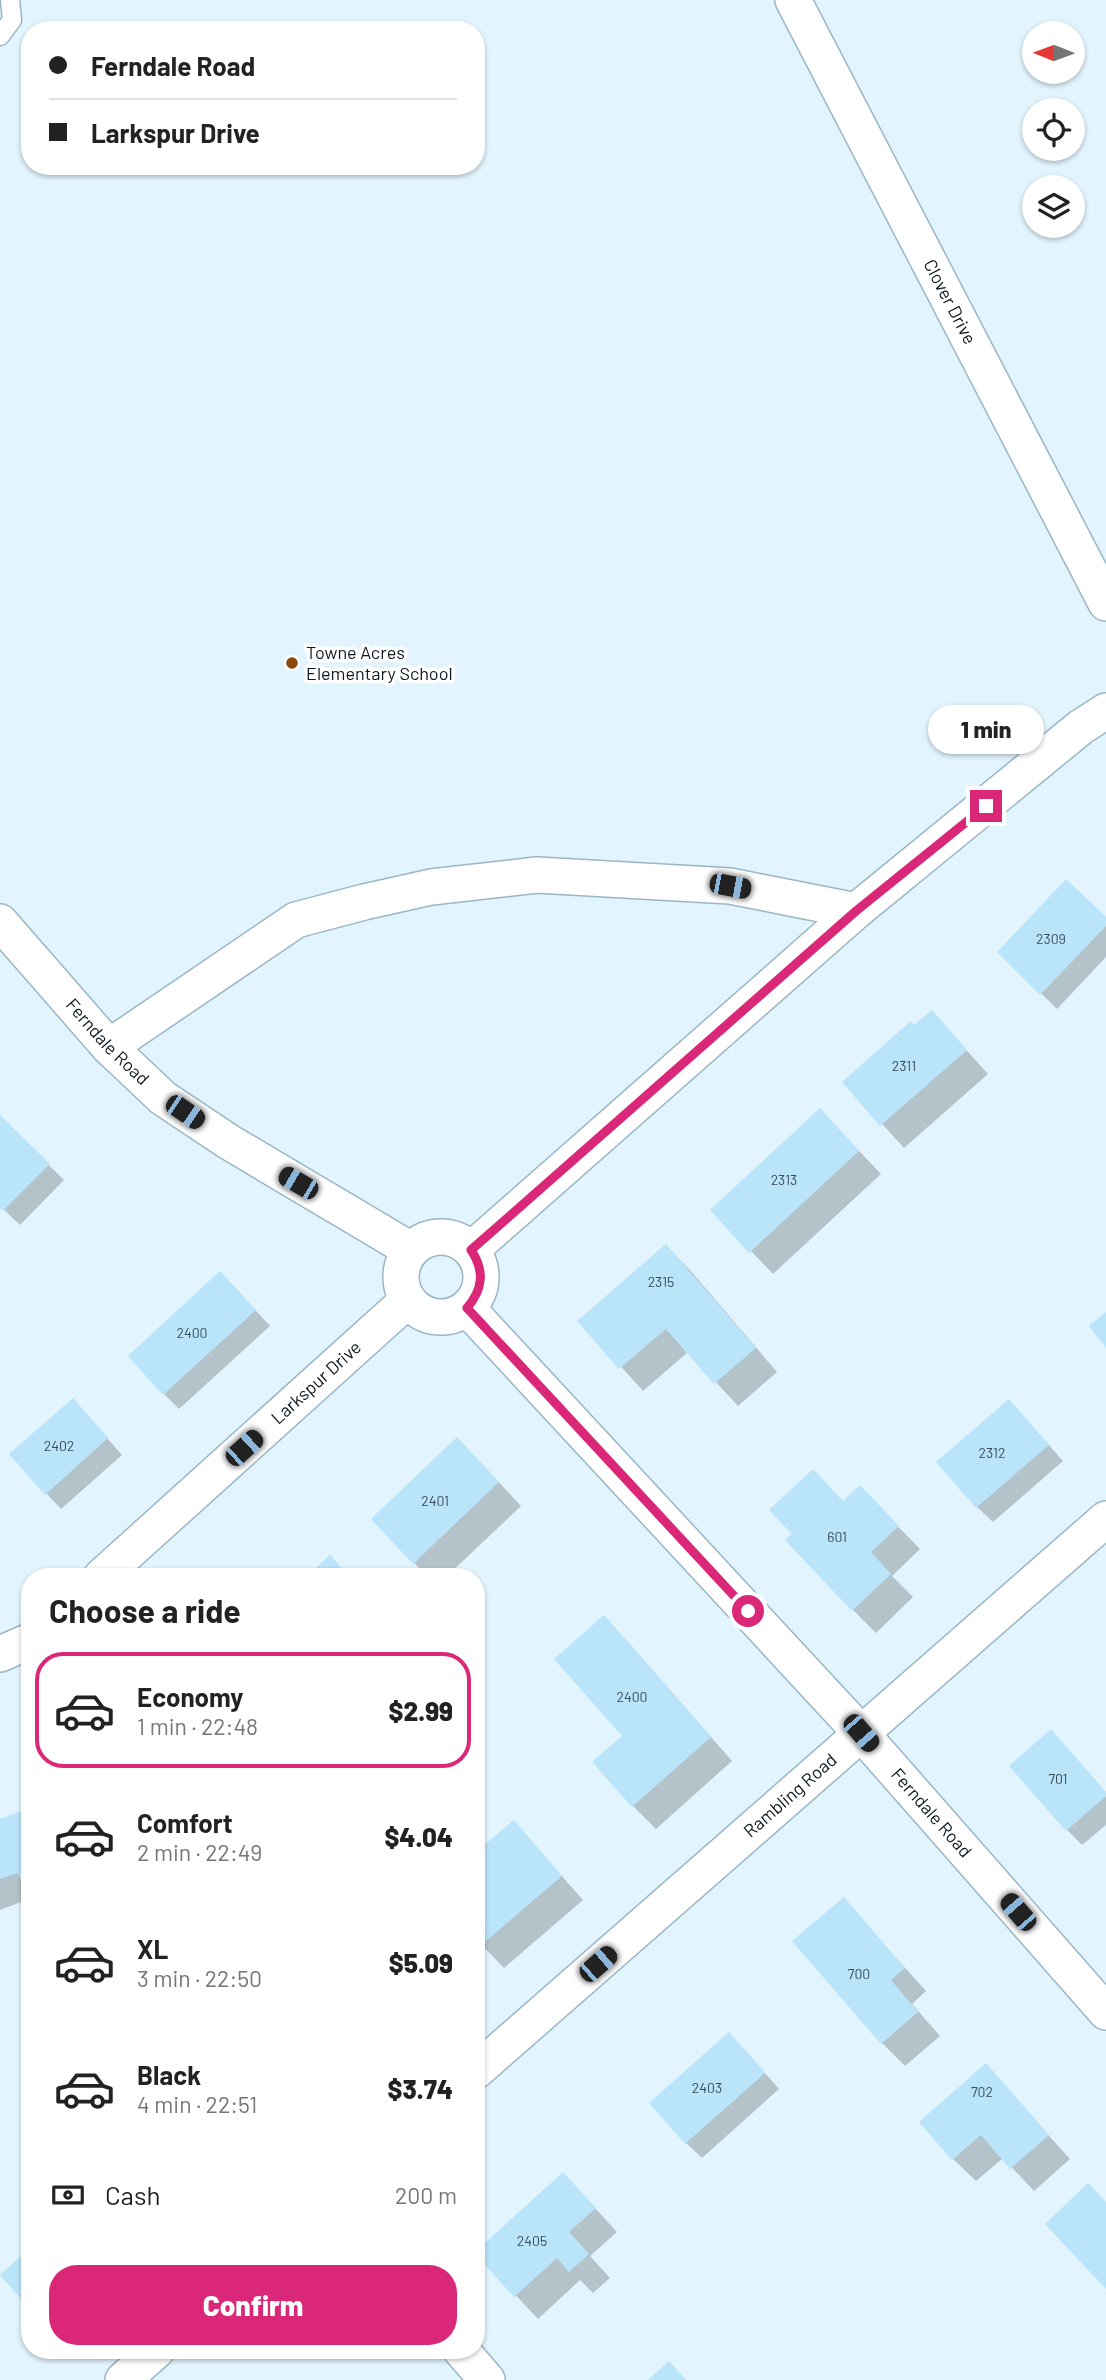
<!DOCTYPE html>
<html lang="en">
<head>
<meta charset="utf-8">
<style>
	:root { --surface:#fff; --page:#f2f2f2; --text:#222; --muted:#767676; --line:#e0e0e0; --accent:#db2777 }
	body { margin:0; font-family:Barlow,sans-serif; background:var(--page); color:var(--text); height:100vh; display:flex; flex-direction:column; font-size:26px; white-space:nowrap }
	* { box-sizing:border-box; margin:0 }
	p { font-size:23px; color:var(--muted) }
	.icon { flex:none; width:38px; height:38px; fill:none; stroke:currentColor; stroke-width:2; stroke-linecap:round; stroke-linejoin:round }
	.map { position:relative; flex:1; overflow:hidden }
	.sheet { position:absolute; left:21px; top:1568px; width:464px; height:791px; display:flex; flex-direction:column; background:var(--surface); border-radius:28px; box-shadow:0 2px 5px #0004 }
	.sheet>* { flex:none }
	.guide { position:absolute; left:21px; top:21px; width:464px; height:154px; border-radius:28px; box-shadow:0 2px 5px #0004; display:grid; align-content:center; height:154px; padding:0 28px; background:var(--surface) }
	.needle { width:46px; rotate:271deg }
	.fabs { position:absolute; left:1022px; top:21px; display:grid; gap:14px }
	.fabs a { display:grid; place-items:center; width:63px; height:63px; border-radius:50%; background:var(--surface); box-shadow:0 2px 5px #0004; font-size:35px }
	.end { position:absolute; width:32px; height:32px; margin:-16px; border:9px solid #db2777; background:#fff; box-shadow:0 0 0 4px #fff }
	.from { border-radius:50% }
	.bubble { position:absolute; height:49px; border-radius:24px; background:var(--surface); box-shadow:0 2px 5px #0004; font-size:23px; font-weight:800; line-height:49px; text-align:center }
	.car { position:absolute; width:21px; height:42px; margin:-21px -10px; border-radius:9px; box-shadow:0 0 5px 2px #0007; background:linear-gradient(#222 24%,#8ab4d8 0 40%,#222 0 76%,#8ab4d8 0 86%,#222 0) }
	.guide b { display:flex; align-items:center; gap:24px; height:66px; font-size:26px }
	.guide b+b { border-top:2px solid var(--line) }
	.guide i { width:18px; height:18px; background:var(--text) }
	ul { padding:0; list-style:none }
	li { display:flex; align-items:center; gap:21px; height:116px; margin:0 14px 10px; padding:0 14px; border:4px solid transparent; border-radius:28px }
	li div { flex:1 }
	li b { display:block; font-size:26px }
	li em { font-style:normal; font-weight:800 }
	li.current { border-color:var(--accent) }
	li>.icon { width:63px; height:63px; stroke-width:1.5 }
	h2 { padding:0 28px; font-size:32px; line-height:84px }
	.pay { display:flex; align-items:center; gap:18px; height:77px; padding:0 28px; font-size:26px }
	.pay p { margin-inline-start:auto }
	.action { display:flex; gap:14px; margin-top:auto; padding:14px 28px }
	.action a { flex:1; height:80px; border-radius:28px; background:var(--accent); color:#fff; font-size:28px; font-weight:800; line-height:80px; text-align:center }
	.map>svg:first-child { display:block }
</style>
</head>
<body>
<div class="map">
<svg width="1106" height="2380" viewBox="0 0 1106 2380">
	<rect width="100%" height="100%" fill="#e2f4fd"/>
	<g fill="#0003">
		<polygon points="1106,919 1106,957 1057,1009 999,952"/>
		<polygon points="932,1012 988,1074 904,1148 844,1082"/>
		<polygon points="0,1117 64,1180 20,1225 0,1206"/>
		<polygon points="842,1133 881,1174 773,1274 751,1251"/>
		<polygon points="666,1246 689,1269 777,1372 738,1406 688,1352 643,1391 580,1321"/>
		<polygon points="236,1289 270,1326 179,1409 164,1394"/>
		<polygon points="88,1416 122,1455 61,1509 46,1493"/>
		<polygon points="1024,1417 1063,1461 993,1522 977,1507"/>
		<polygon points="480,1462 521,1506 446,1577 428,1577 414,1563"/>
		<polygon points="843,1503 882,1510 920,1549 892,1576 913,1597 876,1633 853,1610 794,1534"/>
		<polygon points="604,1617 626,1640 732,1761 656,1829 633,1806 625,1736"/>
		<polygon points="1106,1792 1106,1825 1082,1845 1067,1830"/>
		<polygon points="0,1821 29,1899 0,1910"/>
		<polygon points="514,1822 583,1900 504,1968 476,1939 476,1855"/>
		<polygon points="843,1899 926,1991 912,2004 940,2036 905,2066 882,2043 795,1942"/>
		<polygon points="745,2050 779,2089 702,2158 686,2143"/>
		<polygon points="986,2066 1070,2159 1034,2191 1003,2158 976,2181 953,2159"/>
		<polygon points="585,2197 617,2232 590,2256 610,2278 593,2293 580,2280 538,2319 476,2253"/>
	</g>
	<g fill="#b9e4fa">
		<polygon points="1066,879 1106,917 1106,926 1040,995 997,952"/>
		<polygon points="932,1010 967,1050 880,1126 842,1082 911,1021 914,1025"/>
		<polygon points="820,1108 859,1151 749,1253 710,1210"/>
		<polygon points="0,1115 50,1164 3,1211 0,1208"/>
		<polygon points="666,1244 756,1348 714,1384 666,1329 619,1369 577,1321"/>
		<polygon points="220,1271 256,1310 163,1395 128,1356"/>
		<polygon points="1106,1312 1106,1348 1089,1326"/>
		<polygon points="73,1398 108,1438 45,1495 9,1454"/>
		<polygon points="1009,1399 1049,1445 976,1508 936,1462"/>
		<polygon points="457,1437 499,1482 413,1564 371,1519"/>
		<polygon points="813,1469 843,1501 860,1485 899,1526 871,1552 891,1574 852,1611 785,1540 792,1534 769,1510"/>
		<polygon points="330,1555 350,1577 306,1577"/>
		<polygon points="604,1615 711,1737 632,1807 592,1762 622,1736 554,1659"/>
		<polygon points="1051,1729 1106,1792 1106,1796 1066,1831 1009,1766"/>
		<polygon points="30,1808 30,1903 29,1903 18,1873 0,1879 0,1819"/>
		<polygon points="514,1820 562,1876 480,1946 476,1942 476,1852"/>
		<polygon points="844,1897 905,1968 891,1980 918,2012 881,2044 792,1941"/>
		<polygon points="729,2032 765,2073 685,2144 649,2103"/>
		<polygon points="986,2063 1049,2135 1010,2169 981,2135 952,2160 919,2122"/>
		<polygon points="563,2172 596,2208 569,2232 589,2254 569,2272 557,2258 514,2297 476,2255 476,2251"/>
		<polygon points="1088,2183 1106,2202 1106,2289 1045,2224"/>
		<polygon points="30,2248 30,2309 0,2275"/>
		<polygon points="669,2361 686,2380 648,2380"/>
	</g>
	<g fill="none" stroke-linecap="round" stroke-linejoin="round">
		<defs>
			<polyline id="lane" points="0,36 12,20 10,0"/>
			<g id="street">
				<path id="s1" d="M793 0 1106 603"/>
				<path id="s2" d="M0 922 109 1047 163 1098 229 1142 411 1250"/>
				<polyline points="109,1047 296,920 364,902 431,887 537,875 730,886 856,911"/>
				<circle cx="441" cy="1277" r="40"/>
				<polyline points="471,1250 856,911 1081,727 1106,711"/>
				<path id="s3" d="M467 1308 861 1733 1106 2012"/>
				<path id="s4" d="M101 1577 408 1300"/>
				<polyline points="0,1654 30,1641"/>
				<path id="s5" d="M476 2071 1106 1519"/>
				<polyline points="461,2350 487,2380"/>
				<polyline points="123,2380 157,2350"/>
			</g>
		</defs>
		<use href="#lane" stroke="#9ab6c6" stroke-width="21"/>
		<use href="#street" stroke="#9ab6c6" stroke-width="38"/>
		<use href="#lane" stroke="#fff" stroke-width="18"/>
		<use href="#street" stroke="#fff" stroke-width="35"/>
	</g>
	<g fill="none" stroke-linecap="round" stroke-linejoin="round">
		<path stroke="#db2777" stroke-width="9" d="M748 1611 467 1308C483 1289 485 1271 471 1250L856 911 986 806"/>
	</g>
	<circle fill="#88480e" stroke="#fff" stroke-width="2.5" cx="292" cy="663" r="7"/>
	<g text-anchor="middle" stroke-width="7" stroke-linejoin="round" paint-order="stroke">
		<g font-size="14" fill="#394b55">
			<text x="1051" y="944">2309</text>
			<text x="904" y="1071">2311</text>
			<text x="784" y="1185">2313</text>
			<text x="661" y="1287">2315</text>
			<text x="192" y="1338">2400</text>
			<text x="59" y="1451">2402</text>
			<text x="992" y="1458">2312</text>
			<text x="435" y="1506">2401</text>
			<text x="837" y="1542">601</text>
			<text x="632" y="1702">2400</text>
			<text x="1058" y="1784">701</text>
			<text x="859" y="1979">700</text>
			<text x="707" y="2093">2403</text>
			<text x="982" y="2097">702</text>
			<text x="532" y="2246">2405</text>
		</g>
		<g font-size="18" fill="#0e181e" stroke="#fff">
			<text dy="6" stroke="none"><textPath href="#s1" startOffset="340">Clover Drive</textPath></text>
			<text dy="6" stroke="none"><textPath href="#s2" startOffset="161">Ferndale Road</textPath></text>
			<text dy="6" stroke="none"><textPath href="#s4" startOffset="290">Larkspur Drive</textPath></text>
			<text dy="6" stroke="none"><textPath href="#s5" startOffset="418">Rambling Road</textPath></text>
			<text dy="6" stroke="none"><textPath href="#s3" startOffset="686">Ferndale Road</textPath></text>
		</g>
		<g font-size="18" fill="#0e181e" stroke="#fff" text-anchor="start">
			<text x="306" y="659">Towne Acres<tspan x="306" dy="21">Elementary School</tspan></text>
		</g>
	</g>
</svg>
<div class="fabs">
<a><svg class="needle" viewBox="-14 -14 28 28"><path d="M0-13l5 13h-10z" fill="#e53935"/><path d="M0 13l5-13h-10z" fill="#767676"/></svg></a>
<a><svg class="icon" aria-label="locate" viewBox="0 0 24 24"><circle cx="12" cy="12" r="6"/><path d="M12 2v4M12 18v4M2 12h4M18 12h4"/></svg></a>
<a><svg class="icon" aria-label="layers" viewBox="0 0 24 24"><path d="M12 4l9 5-9 5-9-5zM3 14l9 5 9-5"/></svg></a>
</div>
<i class="end from" style="left:748px;top:1611px"></i>
<i class="end" style="left:986px;top:806px"></i>
<div class="bubble" style="left:928px;top:705px;width:116px">1 min</div>
<i class="car" style="left:730px;top:886px;rotate:101deg"></i>
<i class="car" style="left:185px;top:1112px;rotate:124deg"></i>
<i class="car" style="left:298px;top:1183px;rotate:300deg"></i>
<i class="car" style="left:244px;top:1448px;rotate:48deg"></i>
<i class="car" style="left:861px;top:1733px;rotate:139deg"></i>
<i class="car" style="left:1018px;top:1912px;rotate:319deg"></i>
<i class="car" style="left:598px;top:1964px;rotate:49deg"></i>
<div class="guide">
<b><i class="from"></i>Ferndale Road</b>
<b><i></i>Larkspur Drive</b>
</div>
<section class="sheet">
<h2>Choose a ride</h2>
<ul>
<li class="current"><svg class="icon" aria-label="car" viewBox="0 0 24 24"><path d="M5 17H2v-5l4-1 3-4h7l3 4 3 1v5h-3M9 17h6M6 11h13"/><circle cx="7" cy="17" r="2"/><circle cx="17" cy="17" r="2"/></svg><div><b>Economy</b><p>1 min · 22:48</p></div><em>$2.99</em></li>
<li><svg class="icon" aria-label="car" viewBox="0 0 24 24"><path d="M5 17H2v-5l4-1 3-4h7l3 4 3 1v5h-3M9 17h6M6 11h13"/><circle cx="7" cy="17" r="2"/><circle cx="17" cy="17" r="2"/></svg><div><b>Comfort</b><p>2 min · 22:49</p></div><em>$4.04</em></li>
<li><svg class="icon" aria-label="car" viewBox="0 0 24 24"><path d="M5 17H2v-5l4-1 3-4h7l3 4 3 1v5h-3M9 17h6M6 11h13"/><circle cx="7" cy="17" r="2"/><circle cx="17" cy="17" r="2"/></svg><div><b>XL</b><p>3 min · 22:50</p></div><em>$5.09</em></li>
<li><svg class="icon" aria-label="car" viewBox="0 0 24 24"><path d="M5 17H2v-5l4-1 3-4h7l3 4 3 1v5h-3M9 17h6M6 11h13"/><circle cx="7" cy="17" r="2"/><circle cx="17" cy="17" r="2"/></svg><div><b>Black</b><p>4 min · 22:51</p></div><em>$3.74</em></li>
</ul>
<div class="pay"><svg class="icon" aria-label="cash" viewBox="0 0 24 24"><path d="M3 7h18v10H3z"/><circle cx="12" cy="12" r="2"/></svg>Cash<p>200 m</p></div>
<div class="action"><a>Confirm</a></div>
</section>
</div>
</body>
</html>
